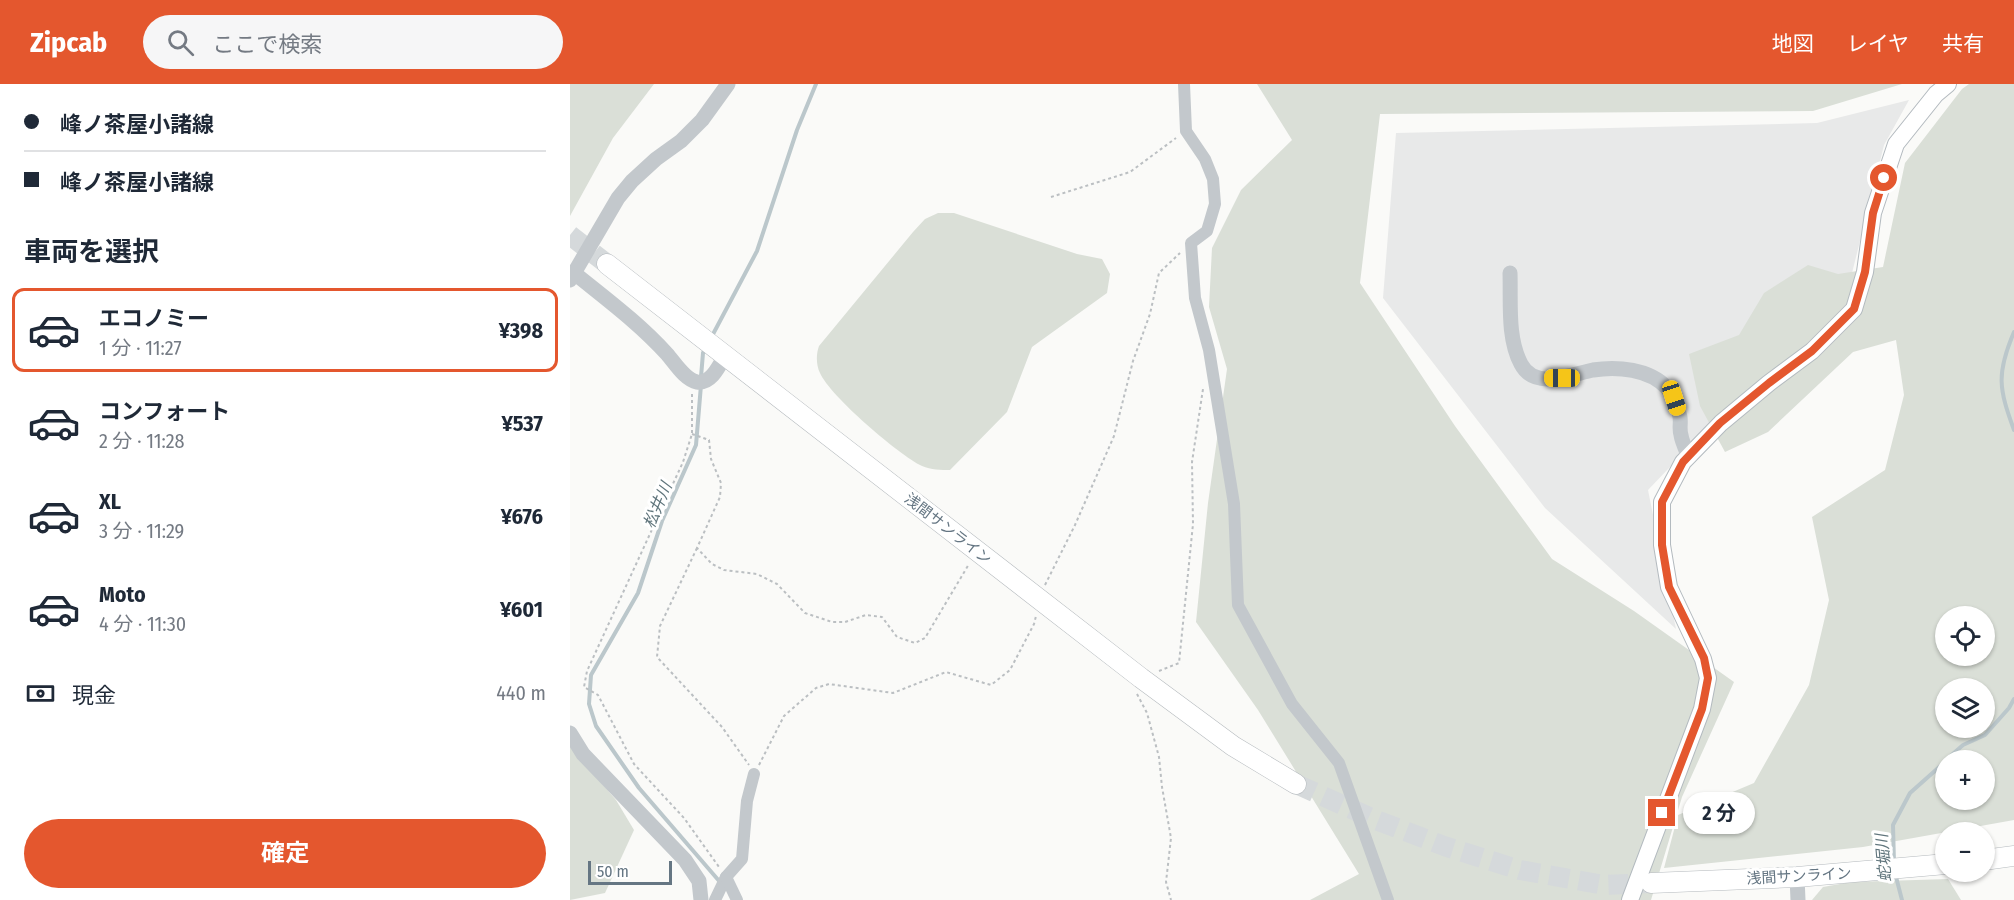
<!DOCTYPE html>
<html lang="ja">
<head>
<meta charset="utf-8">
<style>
	:root { --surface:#fff; --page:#f6f6f7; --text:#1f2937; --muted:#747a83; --line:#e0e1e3; --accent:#e4572e }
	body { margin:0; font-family:"Fira Sans Condensed","Noto Sans JP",sans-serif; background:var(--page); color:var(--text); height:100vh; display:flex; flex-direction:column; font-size:22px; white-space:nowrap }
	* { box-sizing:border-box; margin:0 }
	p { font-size:20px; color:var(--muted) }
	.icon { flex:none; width:33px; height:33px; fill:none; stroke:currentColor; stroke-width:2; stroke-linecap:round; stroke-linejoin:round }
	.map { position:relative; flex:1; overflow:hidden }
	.drawer { display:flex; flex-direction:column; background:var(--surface); width:570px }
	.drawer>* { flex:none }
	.banner { display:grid; align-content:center; height:132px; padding:0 24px; background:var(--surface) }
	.tools { position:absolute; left:1365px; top:522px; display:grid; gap:12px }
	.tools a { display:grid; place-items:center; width:60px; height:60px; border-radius:50%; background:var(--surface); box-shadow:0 2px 4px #0004; font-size:30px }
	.scale { position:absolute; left:18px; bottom:15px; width:84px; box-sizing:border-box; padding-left:6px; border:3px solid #657683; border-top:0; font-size:16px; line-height:21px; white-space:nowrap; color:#657683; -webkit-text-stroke:4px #fff; paint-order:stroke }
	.end { position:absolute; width:27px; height:27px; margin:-14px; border:8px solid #e4572e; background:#fff; box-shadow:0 0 0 3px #fff }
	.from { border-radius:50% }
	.bubble { position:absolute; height:42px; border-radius:21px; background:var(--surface); box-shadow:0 2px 4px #0004; font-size:20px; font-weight:700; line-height:42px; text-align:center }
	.car { position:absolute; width:18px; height:36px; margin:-18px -9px; border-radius:8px; box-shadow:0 0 4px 2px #0007; background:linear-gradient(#f5c518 24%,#345 0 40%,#f5c518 0 76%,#345 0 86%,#f5c518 0) }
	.banner b { display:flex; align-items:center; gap:21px; height:57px; font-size:22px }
	.banner b+b { border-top:2px solid var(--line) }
	.banner i { width:15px; height:15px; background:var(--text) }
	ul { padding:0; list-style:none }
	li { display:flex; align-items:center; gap:18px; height:84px; margin:0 12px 9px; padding:0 12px; border:3px solid transparent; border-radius:12px }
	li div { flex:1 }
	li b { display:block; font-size:22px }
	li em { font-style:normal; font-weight:700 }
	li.selected { border-color:var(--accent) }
	li>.icon { width:54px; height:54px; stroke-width:1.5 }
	h2 { padding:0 24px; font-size:27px; line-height:72px }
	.pay { display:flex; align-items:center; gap:15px; height:66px; padding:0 24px; font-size:22px }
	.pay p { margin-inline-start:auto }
	.button { display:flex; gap:12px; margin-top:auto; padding:12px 24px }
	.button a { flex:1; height:69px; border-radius:36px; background:var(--accent); color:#fff; font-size:24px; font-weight:700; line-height:69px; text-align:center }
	header { display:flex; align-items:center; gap:36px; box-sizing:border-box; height:84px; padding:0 30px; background:var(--accent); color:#fff }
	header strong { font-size:28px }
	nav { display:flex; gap:33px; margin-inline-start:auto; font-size:21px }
	.search { width:420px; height:54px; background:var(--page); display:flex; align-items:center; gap:15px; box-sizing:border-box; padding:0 21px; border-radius:33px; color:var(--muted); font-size:22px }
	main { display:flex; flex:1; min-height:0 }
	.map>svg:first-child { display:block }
</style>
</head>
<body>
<header>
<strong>Zipcab</strong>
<div class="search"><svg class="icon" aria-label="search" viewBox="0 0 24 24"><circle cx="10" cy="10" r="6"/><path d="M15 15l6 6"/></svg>ここで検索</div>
<nav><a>地図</a><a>レイヤ</a><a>共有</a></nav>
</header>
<main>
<section class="drawer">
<div class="banner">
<b><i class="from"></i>峰ノ茶屋小諸線</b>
<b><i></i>峰ノ茶屋小諸線</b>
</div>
<h2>車両を選択</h2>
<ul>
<li class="selected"><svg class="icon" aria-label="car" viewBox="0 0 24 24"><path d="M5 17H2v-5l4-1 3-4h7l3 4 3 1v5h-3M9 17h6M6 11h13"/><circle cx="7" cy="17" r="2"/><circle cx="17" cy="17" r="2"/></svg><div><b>エコノミー</b><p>1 分 · 11:27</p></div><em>¥398</em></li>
<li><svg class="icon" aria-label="car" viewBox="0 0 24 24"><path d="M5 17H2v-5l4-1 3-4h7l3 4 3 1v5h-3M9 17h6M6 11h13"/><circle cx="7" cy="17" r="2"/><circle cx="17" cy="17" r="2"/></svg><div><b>コンフォート</b><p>2 分 · 11:28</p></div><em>¥537</em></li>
<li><svg class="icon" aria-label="car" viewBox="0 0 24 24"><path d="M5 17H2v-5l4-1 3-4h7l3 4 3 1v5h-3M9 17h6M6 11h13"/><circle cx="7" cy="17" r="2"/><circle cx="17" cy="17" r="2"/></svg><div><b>XL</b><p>3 分 · 11:29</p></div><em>¥676</em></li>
<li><svg class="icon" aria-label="car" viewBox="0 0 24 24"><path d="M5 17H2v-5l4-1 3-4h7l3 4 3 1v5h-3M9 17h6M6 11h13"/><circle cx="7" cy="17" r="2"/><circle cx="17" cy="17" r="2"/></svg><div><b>Moto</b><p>4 分 · 11:30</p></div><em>¥601</em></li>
</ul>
<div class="pay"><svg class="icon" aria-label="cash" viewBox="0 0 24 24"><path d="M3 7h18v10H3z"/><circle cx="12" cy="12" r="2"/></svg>現金<p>440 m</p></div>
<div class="button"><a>確定</a></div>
</section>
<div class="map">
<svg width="1444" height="816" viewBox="0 0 1444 816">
	<rect width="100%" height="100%" fill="#fafaf8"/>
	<polygon fill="#e8e9e9" points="1339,16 1314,61 1274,221 1187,292 1078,406 1106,545 975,424 813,214 826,49 1247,39"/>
	<g fill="#dadfd7" fill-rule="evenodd">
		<polygon points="0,0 84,0 43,54 0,132"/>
		<polygon points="687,0 1332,0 1243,27 810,30 790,199 885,342 982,475 1064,527 1164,598 1112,713 1081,816 740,816 789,790 688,626 626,538 638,419 657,285 639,223 642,164 671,106 722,56"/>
		<path d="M1399 0H1444V736L1293 763 1094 784 1108 731 1184 699 1239 601 1259 516 1242 433 1315 386 1334 311 1326 256 1283 268 1198 348 1155 368 1130 322 1119 270 1169 251 1194 209 1238 181 1268 190 1313 183 1335 79 1392 5ZM1376 532H1414V572H1376ZM1376 604H1414V644H1376ZM1376 676H1414V716H1376Z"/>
		<path d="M368 129H384L507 170 532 175 540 190 537 209 462 263 437 328 380 386C371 386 361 386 352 382 329 371 260 312 250 289 246 281 246 270 249 262L343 148 355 135Z"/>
		<polygon points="0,662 46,716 64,746 35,809 0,816"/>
		<polygon points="1378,795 1391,816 1242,816 1253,803 1281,798"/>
	</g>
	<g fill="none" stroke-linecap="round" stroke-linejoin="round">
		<g stroke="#bbc7cb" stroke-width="4">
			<path d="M1444 248C1426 290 1429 305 1444 346"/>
			<polyline points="141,254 187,167 227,46 246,0"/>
			<polyline points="131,293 133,269 136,263"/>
			<polyline points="131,301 126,361 92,437 68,509 21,591 19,620 26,642 69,704 150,798"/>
			<polyline points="1376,676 1393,661 1415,651 1439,624 1444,615"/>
			<polyline points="1324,779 1323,741 1340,709 1376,677"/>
			<polyline points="1325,789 1332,816"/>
		</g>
		<g stroke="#d5d9db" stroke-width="20" stroke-dasharray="20 10" stroke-linecap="butt">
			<polyline points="0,151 37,180"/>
			<polyline points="726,700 806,736 874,762 950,786 1034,801 1081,799"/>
		</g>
		<defs>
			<polyline id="secondary" points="1060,816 1132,625 1138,594 1133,575 1099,503 1092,461 1092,418 1113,378 1151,339 1199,299 1242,267 1284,225 1295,188 1303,129 1326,60 1366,10 1378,0"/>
			<g id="primary">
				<polyline points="37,180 571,594 663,662 726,700"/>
				<polyline points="1414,776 1444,772"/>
				<polyline points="1081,799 1227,793 1376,780"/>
			</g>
		</defs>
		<use href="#secondary" stroke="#b3babf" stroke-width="18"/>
		<use href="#primary" stroke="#b5babe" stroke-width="21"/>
		<g stroke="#bbbfc2" stroke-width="2" stroke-dasharray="3 3" stroke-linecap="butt">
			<polyline points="481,113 560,88 606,54"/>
			<polyline points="122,310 122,350 113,378 17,587 14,603 28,611 64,680 114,734 149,783"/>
			<polyline points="122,350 139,356 141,375 151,399 150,413 127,464 142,480 154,486 187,490 207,500 235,529 262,538 275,538 296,531 312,533 327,553 345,559 355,554 399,480"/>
			<polyline points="127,464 90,542 87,573 152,643 179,681"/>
			<polyline points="475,501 505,441 544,352 563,277 580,230 589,189 610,169"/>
			<polyline points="589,587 609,579 623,440 622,378 633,305"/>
			<polyline points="567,610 577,629 589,673 592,703 601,754 596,798 601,816"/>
			<polyline points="189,681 214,632 246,604 259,600 323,609 376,588 421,601 440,586 464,540 466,532"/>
		</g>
		<g stroke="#c3c8cc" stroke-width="12">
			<polyline points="614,0 616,47 635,75 643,95 645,120 637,147 621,159 625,214 639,266 664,420 668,521 722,620 769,679 818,816"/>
			<polyline points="145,816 156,793"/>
			<polyline points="167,816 156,793 172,775 177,717 184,690"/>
		</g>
		<g stroke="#c3c8cc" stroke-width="15">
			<path d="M3 188C35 214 69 239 97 270 105 279 115 296 127 298 142 300 150 280 156 270"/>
			<path d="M940 189C941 218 937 254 951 280 965 307 1002 290 1023 286 1047 282 1080 285 1097 304 1103 311 1108 322 1110 333 1111 339 1109 345 1111 351 1112 358 1116 366 1119 373"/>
			<polyline points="0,196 48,114 62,97 86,75 111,57 132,36 158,0"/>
			<polyline points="0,649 13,670 115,776 129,797 131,816"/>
			<polyline points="1227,793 1228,816"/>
		</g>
		<use href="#secondary" stroke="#fff" stroke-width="16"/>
		<use href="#primary" stroke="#fff" stroke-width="20"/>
	</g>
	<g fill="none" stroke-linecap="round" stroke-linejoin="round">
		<polyline stroke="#e4572e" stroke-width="8" points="1092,729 1132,625 1138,594 1134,574 1099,503 1092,461 1092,418 1113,378 1150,339 1199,299 1242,267 1284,225 1295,188 1303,129 1314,94"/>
	</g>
	<g text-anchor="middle" stroke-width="6" stroke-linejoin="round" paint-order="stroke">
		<g font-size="15" fill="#657683" stroke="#fff">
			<text transform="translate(378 445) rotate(38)" y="5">浅間サンライン</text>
			<text transform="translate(1229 792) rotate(-3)" y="5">浅間サンライン</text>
		</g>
		<g font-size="16" font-style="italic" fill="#60757c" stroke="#fff">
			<text transform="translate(87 421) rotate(-67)" y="6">松井川</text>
			<text transform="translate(1313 774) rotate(-95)" y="6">蛇堀川</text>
		</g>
	</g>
</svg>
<div class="tools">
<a><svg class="icon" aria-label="locate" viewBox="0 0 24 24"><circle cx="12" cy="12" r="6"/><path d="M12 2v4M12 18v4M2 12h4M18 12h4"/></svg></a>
<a><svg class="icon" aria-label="layers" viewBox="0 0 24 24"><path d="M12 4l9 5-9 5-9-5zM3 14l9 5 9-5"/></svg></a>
<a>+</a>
<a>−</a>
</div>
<div class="scale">50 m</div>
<i class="end from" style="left:1314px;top:94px"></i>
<i class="end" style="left:1092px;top:729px"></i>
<div class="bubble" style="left:1113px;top:708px;width:72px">2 分</div>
<i class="car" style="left:992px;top:294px;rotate:270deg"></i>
<i class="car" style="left:1104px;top:314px;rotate:162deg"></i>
</div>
</main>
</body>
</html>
